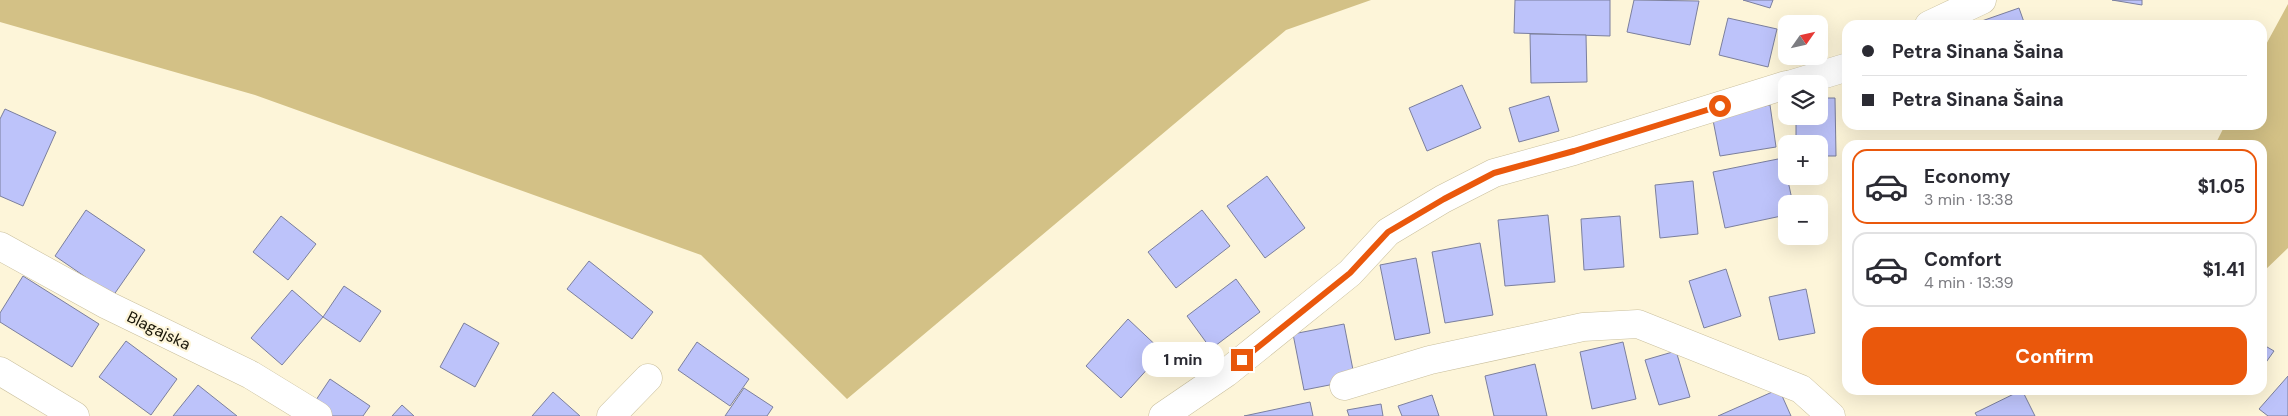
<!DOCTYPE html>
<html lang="en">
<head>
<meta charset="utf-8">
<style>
	:root { --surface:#fff; --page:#f7f7f7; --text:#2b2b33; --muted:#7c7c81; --line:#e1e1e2; --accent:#ea580c }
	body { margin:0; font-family:"DM Sans",sans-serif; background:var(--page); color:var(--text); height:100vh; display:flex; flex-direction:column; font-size:19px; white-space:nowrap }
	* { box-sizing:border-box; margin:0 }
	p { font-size:16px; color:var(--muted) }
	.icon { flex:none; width:28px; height:28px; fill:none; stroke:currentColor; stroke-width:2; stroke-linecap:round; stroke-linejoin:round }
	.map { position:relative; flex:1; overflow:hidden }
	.side { position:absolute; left:1842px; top:140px; width:425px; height:255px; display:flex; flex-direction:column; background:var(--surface); border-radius:15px; box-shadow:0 5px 20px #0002 }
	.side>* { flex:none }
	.banner { position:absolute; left:1842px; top:20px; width:425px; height:110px; border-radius:15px; box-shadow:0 5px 20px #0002; display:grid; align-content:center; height:110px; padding:0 20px; background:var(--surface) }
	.needle { width:32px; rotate:56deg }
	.tools { position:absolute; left:1778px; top:15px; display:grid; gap:10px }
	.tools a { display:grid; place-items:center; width:50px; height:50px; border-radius:10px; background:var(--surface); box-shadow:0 5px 20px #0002; font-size:25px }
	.end { position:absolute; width:22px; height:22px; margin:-11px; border:6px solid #ea580c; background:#fff; box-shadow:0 0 0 2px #fff }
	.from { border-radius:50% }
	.bubble { position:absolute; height:35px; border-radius:15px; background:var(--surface); box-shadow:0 5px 20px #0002; font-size:16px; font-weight:700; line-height:35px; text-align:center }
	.banner b { display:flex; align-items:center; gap:18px; height:48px; font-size:19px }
	.banner b+b { border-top:1px solid var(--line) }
	.banner i { width:12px; height:12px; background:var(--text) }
	ul { padding:9px 0 0; list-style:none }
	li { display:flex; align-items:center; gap:15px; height:75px; margin:0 10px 8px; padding:0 10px; border:2px solid var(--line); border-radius:15px }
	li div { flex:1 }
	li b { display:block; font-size:19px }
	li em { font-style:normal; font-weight:700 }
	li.on { border-color:var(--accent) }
	li>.icon { width:45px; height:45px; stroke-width:1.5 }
	.action { display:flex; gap:10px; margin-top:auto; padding:10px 20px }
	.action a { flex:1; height:58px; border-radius:15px; background:var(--accent); color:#fff; font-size:20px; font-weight:700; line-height:58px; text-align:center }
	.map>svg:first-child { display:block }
</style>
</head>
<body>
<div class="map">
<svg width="2288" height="416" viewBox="0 0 2288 416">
	<rect width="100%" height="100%" fill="#fdf5d9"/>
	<g fill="#d3c186">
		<polygon points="0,0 1371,0 1286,30 847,399 701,255 255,95 0,22"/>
		<polygon points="2288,4 2288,248 2263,272 2262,145 2212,145 2217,141 2225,125 2262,125 2263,50"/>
	</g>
	<g fill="#bdc3fa" stroke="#7b7f9d">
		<polygon points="1515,0 1610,0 1610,36 1514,33"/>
		<polygon points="1634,0 1699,1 1690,45 1627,32"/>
		<polygon points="1743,0 1773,0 1770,8"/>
		<polygon points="2112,0 2142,0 2142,5"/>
		<polygon points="2019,8 2025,25 1976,25 1976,23"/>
		<polygon points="1728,18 1777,29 1768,67 1719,55"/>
		<polygon points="1530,34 1586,35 1587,82 1531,83"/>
		<polygon points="1462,85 1481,128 1427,151 1409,108"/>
		<polygon points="1549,96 1559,131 1519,142 1509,108"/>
		<polygon points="1819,98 1835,98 1836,156 1819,156 1819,144 1796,144 1796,116 1819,116"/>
		<polygon points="1770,105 1776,147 1720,156 1712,115"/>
		<polygon points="5,109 56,132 23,206 0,196 0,119"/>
		<polygon points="1783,158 1793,204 1786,204 1786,215 1725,228 1713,172"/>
		<polygon points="1267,176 1305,228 1265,258 1227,206"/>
		<polygon points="1693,181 1698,234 1660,238 1655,185"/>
		<polygon points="86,210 145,250 113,296 55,256"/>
		<polygon points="1202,210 1230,246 1176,288 1148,252"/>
		<polygon points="1548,215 1555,282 1505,286 1498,220"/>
		<polygon points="281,216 316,244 288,280 253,252"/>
		<polygon points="1620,216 1624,267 1584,270 1581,219"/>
		<polygon points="1480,243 1493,315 1445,323 1432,252"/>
		<polygon points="1416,258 1430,333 1395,340 1380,265"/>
		<polygon points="589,261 653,312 632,339 567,289"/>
		<polygon points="1726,269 1741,316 1704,328 1689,281"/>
		<polygon points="23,276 99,324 72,367 0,322 0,313"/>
		<polygon points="1236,279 1260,312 1211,349 1187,316"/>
		<polygon points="344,286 381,311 360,342 323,317"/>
		<polygon points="1806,289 1815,333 1779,340 1769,297"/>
		<polygon points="292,290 323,317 282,365 251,338"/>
		<polygon points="1128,319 1163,352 1121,398 1086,366"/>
		<polygon points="464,323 499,343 475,387 440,367"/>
		<polygon points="1344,324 1355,380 1304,390 1293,334"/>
		<polygon points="126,341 177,379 151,415 99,377"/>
		<polygon points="697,342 749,379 730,406 678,370"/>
		<polygon points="1623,342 1636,399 1592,409 1580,352"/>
		<polygon points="2262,344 2274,351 2262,368"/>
		<polygon points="1676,351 1690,397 1659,405 1645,360"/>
		<polygon points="1535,364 1547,416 1494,416 1485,376"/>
		<polygon points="2288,376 2288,416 2268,416 2259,409"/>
		<polygon points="330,379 370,406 363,416 332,416 314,403"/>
		<polygon points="198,385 237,416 173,416"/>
		<polygon points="744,388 773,407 767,416 725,416"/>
		<polygon points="1779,389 1791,416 1718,416"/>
		<polygon points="2022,390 2035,416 1977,416 1975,413"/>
		<polygon points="553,392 580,416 532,416"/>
		<polygon points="1432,395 1439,416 1402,416 1398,406"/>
		<polygon points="1310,402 1313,416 1244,416"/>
		<polygon points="1381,404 1383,416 1349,416 1347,410"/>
		<polygon points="402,405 414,416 392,416"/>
	</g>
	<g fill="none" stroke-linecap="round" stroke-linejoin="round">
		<defs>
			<g id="street">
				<polyline points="1929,25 1982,0"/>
				<polyline points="1792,84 1848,67"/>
				<polyline points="0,246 107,305 251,375 318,416"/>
				<polyline points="1344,386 1430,360 1583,327 1638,324 1801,389 1831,416"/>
				<polyline points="611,416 648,378"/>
				<polyline points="1163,416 1226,373 1350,273 1388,232 1443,199 1494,173 1574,151 1786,85"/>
			</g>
			<polyline id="secondary" points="0,371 75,416"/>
		</defs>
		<use href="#street" stroke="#c9bf9d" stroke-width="29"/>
		<use href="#secondary" stroke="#c9bf9d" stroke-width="29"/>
		<use href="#street" stroke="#fff" stroke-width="28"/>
		<use href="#secondary" stroke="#fff" stroke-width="28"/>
	</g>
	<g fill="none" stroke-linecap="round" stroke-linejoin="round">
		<polyline stroke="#ea580c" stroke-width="6" points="1242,360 1350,273 1388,232 1444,199 1494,173 1574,151 1720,106"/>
	</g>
	<g text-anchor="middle" stroke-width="4.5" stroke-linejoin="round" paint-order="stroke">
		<g font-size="16" fill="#171407" stroke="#fdf5d9">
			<text transform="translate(159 330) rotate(26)" y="6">Blagajska</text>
		</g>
	</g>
</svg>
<div class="tools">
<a><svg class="needle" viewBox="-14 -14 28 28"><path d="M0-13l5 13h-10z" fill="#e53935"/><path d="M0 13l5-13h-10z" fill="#7c7c81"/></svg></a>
<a><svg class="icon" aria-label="layers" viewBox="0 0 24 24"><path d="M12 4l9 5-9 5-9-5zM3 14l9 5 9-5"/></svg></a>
<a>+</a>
<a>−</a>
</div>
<i class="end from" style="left:1720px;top:106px"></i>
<i class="end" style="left:1242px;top:360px"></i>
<div class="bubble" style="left:1142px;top:342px;width:82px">1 min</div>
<div class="banner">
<b><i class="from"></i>Petra Sinana Šaina</b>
<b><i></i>Petra Sinana Šaina</b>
</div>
<section class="side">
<ul>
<li class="on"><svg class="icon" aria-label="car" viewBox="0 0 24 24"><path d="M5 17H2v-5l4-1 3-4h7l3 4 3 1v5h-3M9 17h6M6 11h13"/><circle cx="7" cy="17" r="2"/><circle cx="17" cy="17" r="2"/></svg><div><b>Economy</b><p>3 min · 13:38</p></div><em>$1.05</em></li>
<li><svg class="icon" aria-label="car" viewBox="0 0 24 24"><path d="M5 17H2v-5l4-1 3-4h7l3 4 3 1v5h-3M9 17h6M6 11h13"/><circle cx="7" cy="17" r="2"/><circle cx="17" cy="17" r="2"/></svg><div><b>Comfort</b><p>4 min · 13:39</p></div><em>$1.41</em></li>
</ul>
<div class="action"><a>Confirm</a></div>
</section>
</div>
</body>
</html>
